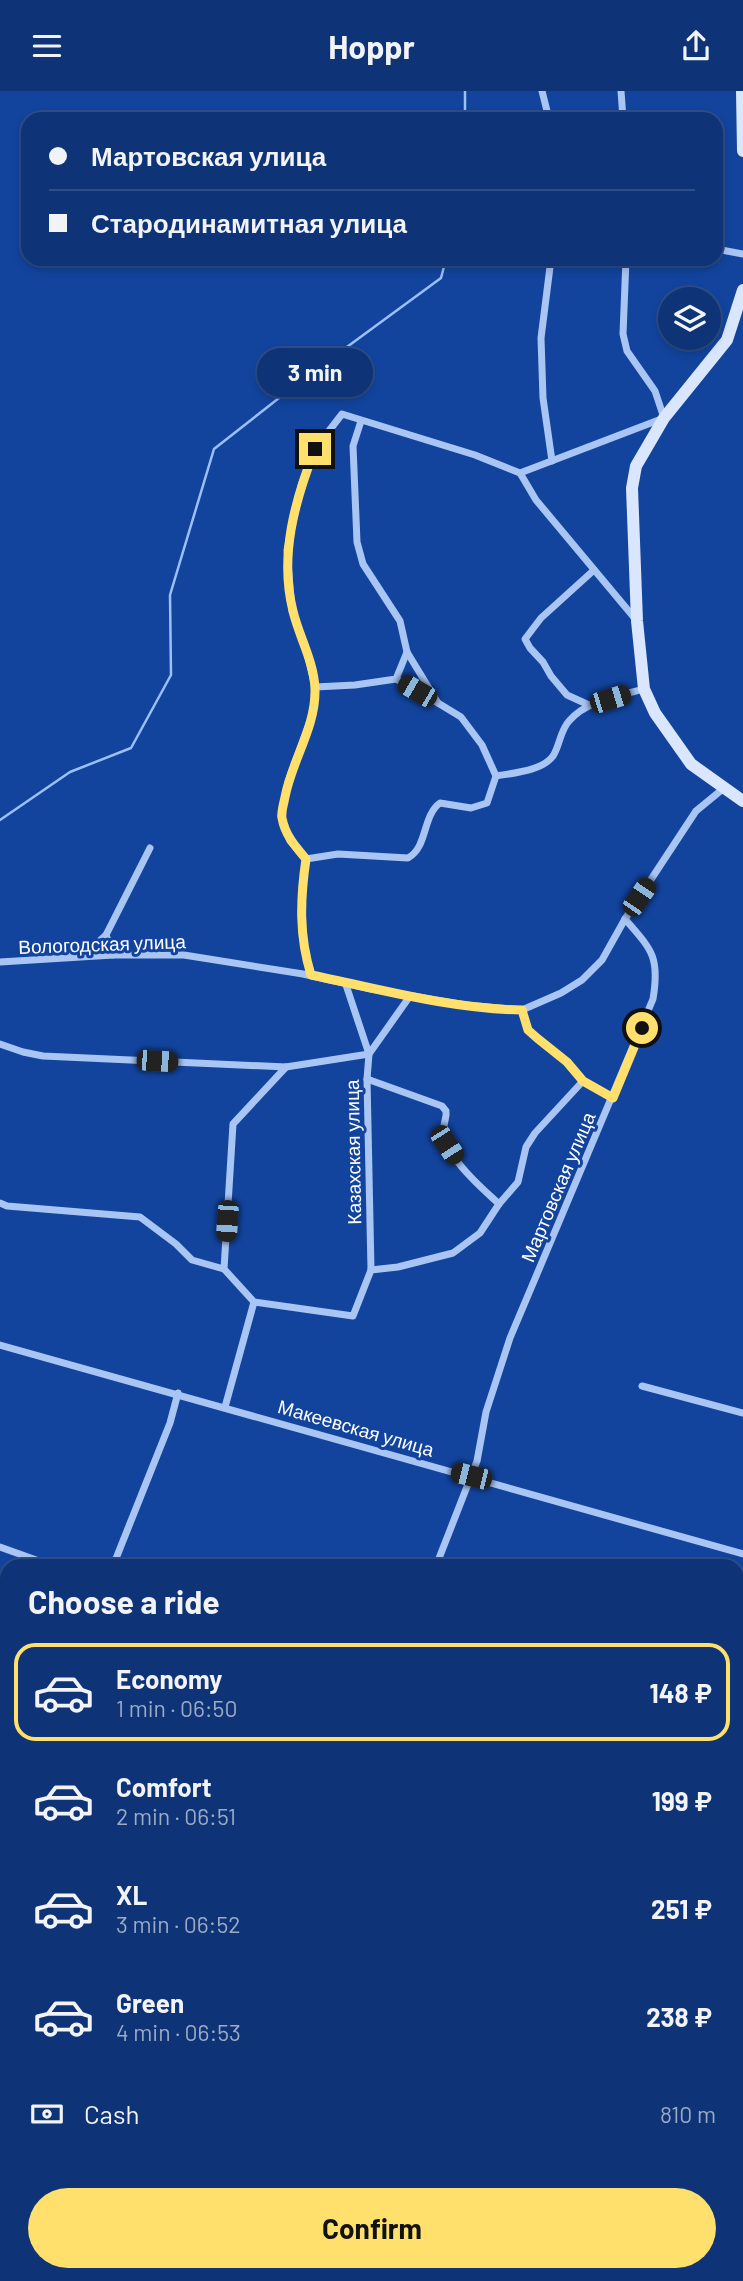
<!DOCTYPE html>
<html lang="en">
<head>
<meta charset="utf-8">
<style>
	:root { --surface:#0e3376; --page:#173b7b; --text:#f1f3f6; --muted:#9baac5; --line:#2e4e88; --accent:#ffe06c }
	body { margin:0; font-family:Barlow,sans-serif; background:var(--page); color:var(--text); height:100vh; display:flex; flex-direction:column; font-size:26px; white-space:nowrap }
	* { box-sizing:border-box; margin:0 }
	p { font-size:23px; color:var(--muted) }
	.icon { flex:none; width:38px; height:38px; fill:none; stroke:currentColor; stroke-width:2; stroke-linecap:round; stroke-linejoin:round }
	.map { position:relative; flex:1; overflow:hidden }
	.side { position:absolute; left:0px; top:1468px; width:744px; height:723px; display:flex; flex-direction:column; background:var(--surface); border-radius:21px 21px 0 0; box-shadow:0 4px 10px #0003,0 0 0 2px var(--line) }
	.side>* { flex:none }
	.guide { position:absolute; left:21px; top:21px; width:702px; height:154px; border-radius:21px; box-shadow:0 4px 10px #0003,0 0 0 2px var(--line); display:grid; align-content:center; height:154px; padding:0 28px; background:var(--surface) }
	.tools { position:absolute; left:658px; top:196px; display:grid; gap:14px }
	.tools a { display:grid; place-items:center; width:63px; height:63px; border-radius:50%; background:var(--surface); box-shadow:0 4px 10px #0003,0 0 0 2px var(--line); font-size:35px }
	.end { position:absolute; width:32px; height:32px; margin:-16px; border:9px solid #ffe06c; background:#111; box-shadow:0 0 0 4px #111 }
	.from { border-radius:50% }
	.bubble { position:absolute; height:49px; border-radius:24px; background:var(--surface); box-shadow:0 4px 10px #0003,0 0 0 2px var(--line); font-size:23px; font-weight:700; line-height:49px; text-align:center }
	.car { position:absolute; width:21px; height:42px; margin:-21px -10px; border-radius:9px; box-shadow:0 0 5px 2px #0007; background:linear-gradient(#222 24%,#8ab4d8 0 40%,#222 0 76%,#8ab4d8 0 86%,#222 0) }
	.guide b { display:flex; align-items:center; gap:24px; height:66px; font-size:26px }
	.guide b+b { border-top:2px solid var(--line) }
	.guide i { width:18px; height:18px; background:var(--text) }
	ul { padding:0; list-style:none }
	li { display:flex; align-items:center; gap:21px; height:98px; margin:0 14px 10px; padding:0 14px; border:4px solid transparent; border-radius:21px }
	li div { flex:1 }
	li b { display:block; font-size:26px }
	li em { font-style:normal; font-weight:700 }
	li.active { border-color:var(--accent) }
	li>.icon { width:63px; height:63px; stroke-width:1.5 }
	h2 { padding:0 28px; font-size:32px; line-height:84px }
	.pay { display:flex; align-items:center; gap:18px; height:77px; padding:0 28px; font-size:26px }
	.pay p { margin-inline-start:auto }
	.action { display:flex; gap:14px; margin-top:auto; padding:14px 28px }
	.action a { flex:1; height:80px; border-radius:42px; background:var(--accent); color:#111; font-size:28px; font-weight:700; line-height:80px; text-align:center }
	header { display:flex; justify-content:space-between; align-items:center; height:91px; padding:0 28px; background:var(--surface); font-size:32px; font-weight:700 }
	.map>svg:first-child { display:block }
</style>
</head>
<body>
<header><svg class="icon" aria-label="menu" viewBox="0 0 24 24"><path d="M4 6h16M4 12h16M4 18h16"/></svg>Hoppr<svg class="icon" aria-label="share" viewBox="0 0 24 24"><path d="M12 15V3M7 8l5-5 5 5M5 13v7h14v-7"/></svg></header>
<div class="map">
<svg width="743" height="2190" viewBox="0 0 743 2190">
	<rect width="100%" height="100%" fill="#12449e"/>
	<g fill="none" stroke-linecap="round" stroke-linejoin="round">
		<g stroke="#9bbff7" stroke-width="2.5">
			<polyline points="465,0 465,28"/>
			<polyline points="321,275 441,187 446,168"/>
			<polyline points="0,729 70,681 131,657 171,584 170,504 214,358 293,296"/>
		</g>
		<g stroke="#a9c5f4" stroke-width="7">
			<polyline points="542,0 549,28"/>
			<polyline points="621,0 623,28"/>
			<polyline points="716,158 743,163"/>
			<polyline points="551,168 541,247 543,307 552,370"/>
			<path d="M361 330 353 355 357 451 363 473 400 530 407 561 438 612 461 626 482 654 496 685C513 682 542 680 553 665 560 654 560 640 569 630 587 609 619 605 644 598"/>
			<polyline points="520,382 664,327 655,300 627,260 623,243 626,168"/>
			<polyline points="396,588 438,612"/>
			<polyline points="315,596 355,594 396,588 407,561"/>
			<polyline points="589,614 567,604 551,585 543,571 530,557 525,548 541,527 594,479"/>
			<path d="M306 768 338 763 408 767C428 756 422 725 440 712L471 717 487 712 496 685"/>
			<polyline points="106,844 113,864"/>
			<polyline points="67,866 97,852 106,844 150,757"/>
			<polyline points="0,871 113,864 184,864 303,883 371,898 466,914 522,919 561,902 582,889 602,869 625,828 696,720 724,697"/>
			<path d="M311 884C299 845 300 809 306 768L290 750 281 725 288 691 313 622 315 596 305 554 292 520 287 459 301 395 315 358 342 323 475 364 520 382 536 409 637 530"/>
			<polyline points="522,919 528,939 537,947 567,971 583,990 613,1007"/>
			<polyline points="0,953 23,961 43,965 286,976 369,963 345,891"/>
			<polyline points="286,976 233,1033 224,1178 254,1211 353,1225 371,1179 367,988 369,963 410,905"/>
			<path d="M367 988 442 1015 446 1020C447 1026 444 1030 444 1036 443 1065 480 1095 499 1113"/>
			<polyline points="0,1112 7,1115 140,1126 176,1153 192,1169 224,1178"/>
			<polyline points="371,1179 398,1176 453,1162 480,1142 499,1113 518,1091 526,1056 535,1042 583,990"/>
			<polyline points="0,1254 743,1463"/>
			<polyline points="642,1295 743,1322"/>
			<polyline points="225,1316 254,1211"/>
			<polyline points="0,1456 53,1475"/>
			<polyline points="113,1475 170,1332 178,1302"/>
			<path d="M436 1475 477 1370 486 1321 510 1247 653 908C660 866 652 859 625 828"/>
			<polyline points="737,1583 743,1584"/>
			<polyline points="0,1667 7,1670"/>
			<polyline points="737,1688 743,1690"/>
			<polyline points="737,1746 743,1747"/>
		</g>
		<g stroke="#d9e6fd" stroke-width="12">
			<polyline points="742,0 743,60"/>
			<polyline points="743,199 727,249 664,327 636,375 632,397 637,530 644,598 655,622 691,673 743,710"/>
			<polyline points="737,1946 743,1927"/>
		</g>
		<g stroke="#f6f9ff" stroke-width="12">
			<polyline points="0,1835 7,1838"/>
			<polyline points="737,2130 743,2133"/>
			<polyline points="660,2190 661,2184"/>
		</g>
		<g stroke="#fff" stroke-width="2">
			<polyline points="737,2009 743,1989"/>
			<polyline points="737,2029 743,2008"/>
			<polyline points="687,2190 689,2184"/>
		</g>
	</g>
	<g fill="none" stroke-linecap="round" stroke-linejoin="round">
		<path stroke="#ffe06c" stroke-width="9" d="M315 358C295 409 279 465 293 520 299 546 314 570 315 598 316 636 292 669 285 706 284 712 281 720 282 727 285 744 295 755 306 768 300 809 299 845 311 884 380 898 450 918 522 919L528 939 537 947 567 971 583 990 613 1007 642 937"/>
	</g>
	<g text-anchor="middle" stroke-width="6" stroke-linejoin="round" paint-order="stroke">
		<g font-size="19" fill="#fff" stroke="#12449e">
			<text transform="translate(102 853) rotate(-2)" y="7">Вологодская улица</text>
			<text transform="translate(353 1061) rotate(-91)" y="7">Казахская улица</text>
			<text transform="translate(558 1096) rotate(-67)" y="7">Мартовская улица</text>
			<text transform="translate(356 1337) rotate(16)" y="7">Макеевская улица</text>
		</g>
	</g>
</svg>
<div class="tools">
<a><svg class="icon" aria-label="layers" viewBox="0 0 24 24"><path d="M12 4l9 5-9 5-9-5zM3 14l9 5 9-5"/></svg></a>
</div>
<i class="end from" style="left:642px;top:937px"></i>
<i class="end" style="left:315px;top:358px"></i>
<div class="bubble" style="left:257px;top:257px;width:116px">3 min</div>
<i class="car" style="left:417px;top:600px;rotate:300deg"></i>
<i class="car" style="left:610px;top:608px;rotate:73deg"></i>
<i class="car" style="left:639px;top:806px;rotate:34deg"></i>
<i class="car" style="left:157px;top:970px;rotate:93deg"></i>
<i class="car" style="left:447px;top:1054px;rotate:147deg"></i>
<i class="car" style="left:227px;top:1130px;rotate:184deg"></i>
<i class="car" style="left:471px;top:1385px;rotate:284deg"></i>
<div class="guide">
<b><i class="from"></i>Мартовская улица</b>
<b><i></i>Стародинамитная улица</b>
</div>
<section class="side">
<h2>Choose a ride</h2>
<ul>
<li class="active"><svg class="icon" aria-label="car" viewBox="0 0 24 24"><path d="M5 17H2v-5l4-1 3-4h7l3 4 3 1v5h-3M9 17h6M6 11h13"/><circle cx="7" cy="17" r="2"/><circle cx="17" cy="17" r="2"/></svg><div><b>Economy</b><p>1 min · 06:50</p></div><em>148 ₽</em></li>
<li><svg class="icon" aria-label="car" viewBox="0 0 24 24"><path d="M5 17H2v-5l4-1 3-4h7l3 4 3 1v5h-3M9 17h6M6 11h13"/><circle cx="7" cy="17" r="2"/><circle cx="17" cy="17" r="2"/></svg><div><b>Comfort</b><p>2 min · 06:51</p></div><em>199 ₽</em></li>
<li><svg class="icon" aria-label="car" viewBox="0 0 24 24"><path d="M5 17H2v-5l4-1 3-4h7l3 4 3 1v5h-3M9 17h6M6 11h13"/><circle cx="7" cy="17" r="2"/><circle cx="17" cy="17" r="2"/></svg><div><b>XL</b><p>3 min · 06:52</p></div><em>251 ₽</em></li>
<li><svg class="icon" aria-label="car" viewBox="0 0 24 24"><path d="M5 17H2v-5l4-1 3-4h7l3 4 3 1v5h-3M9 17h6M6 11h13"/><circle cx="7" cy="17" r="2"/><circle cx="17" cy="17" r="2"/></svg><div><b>Green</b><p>4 min · 06:53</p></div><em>238 ₽</em></li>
</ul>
<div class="pay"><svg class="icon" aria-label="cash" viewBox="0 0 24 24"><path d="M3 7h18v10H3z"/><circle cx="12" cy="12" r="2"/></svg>Cash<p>810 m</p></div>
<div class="action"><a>Confirm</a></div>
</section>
</div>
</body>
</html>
